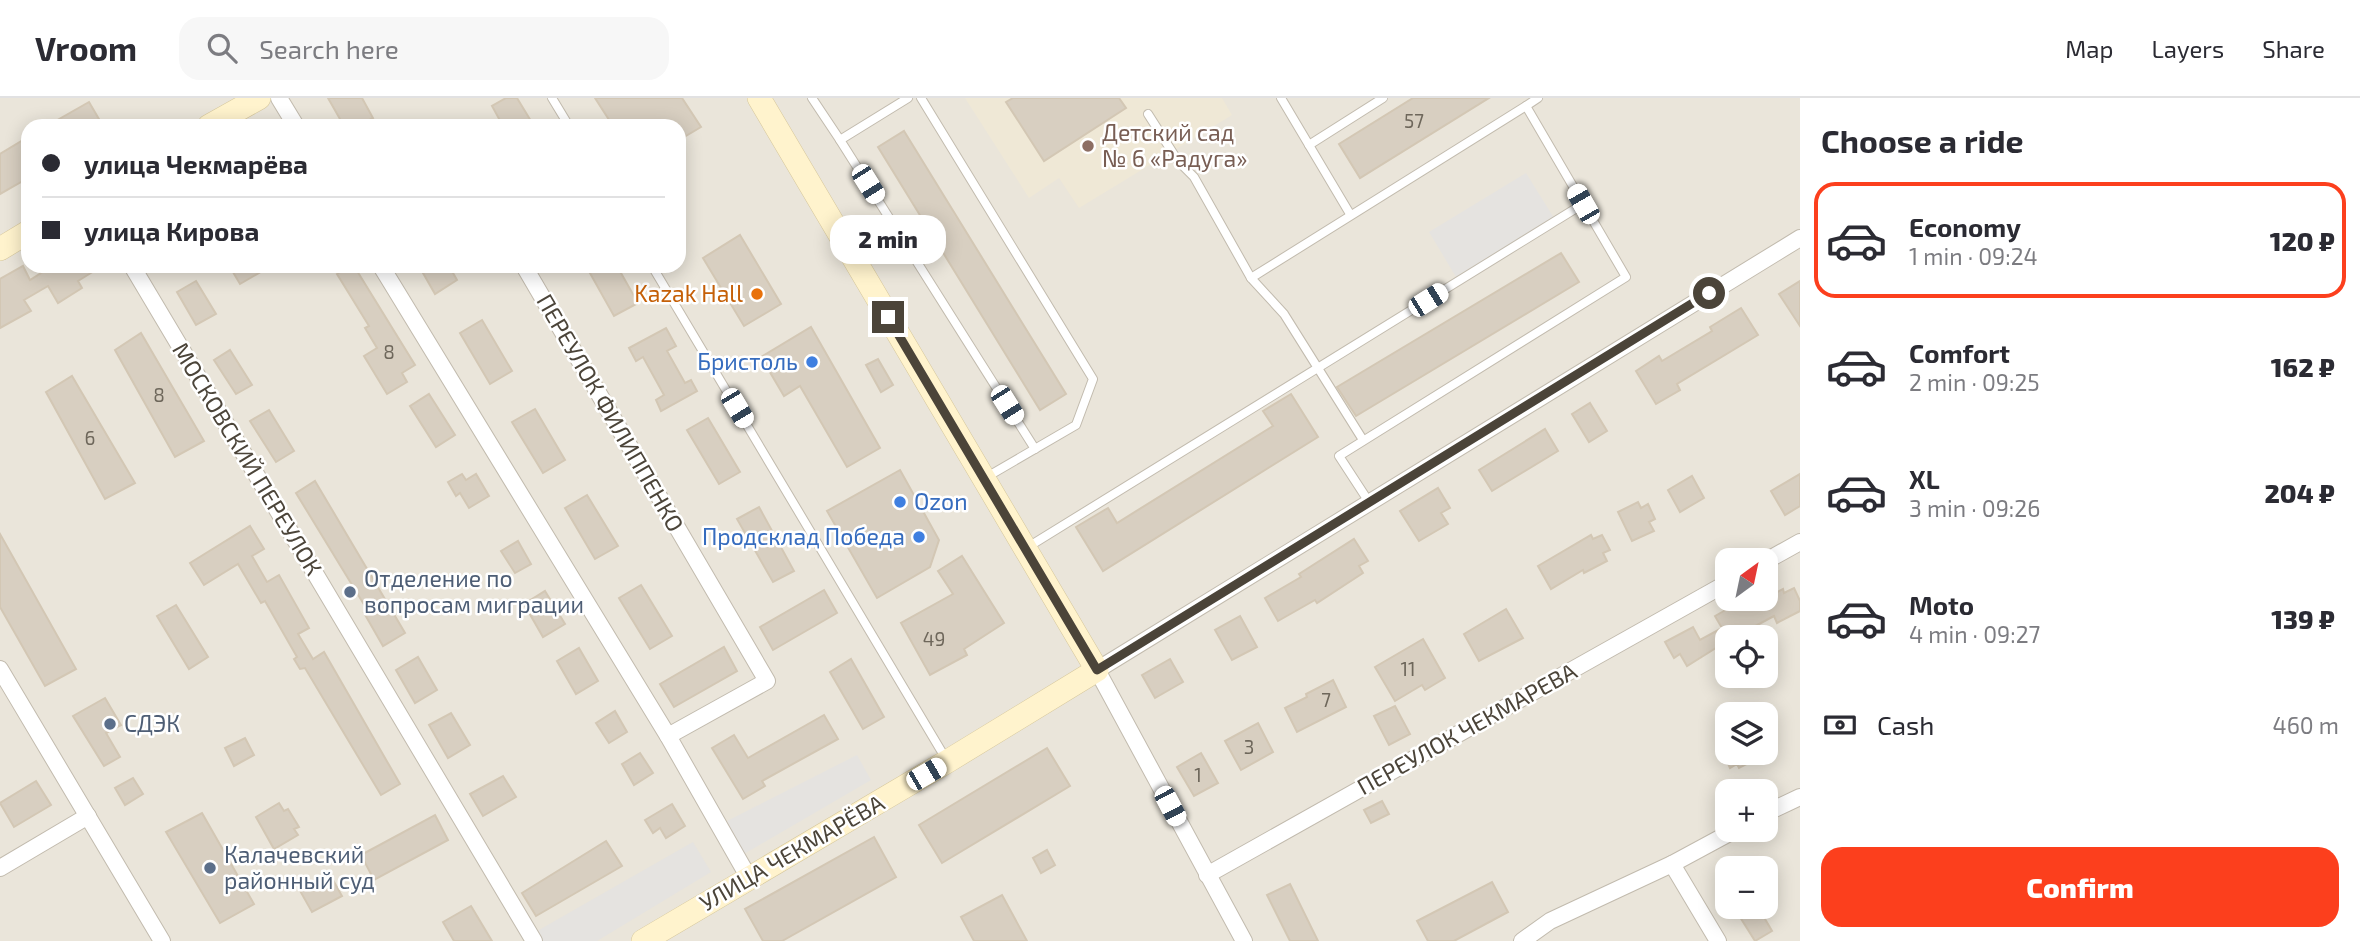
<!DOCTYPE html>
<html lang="en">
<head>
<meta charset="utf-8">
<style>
	:root { --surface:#fff; --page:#f7f7f7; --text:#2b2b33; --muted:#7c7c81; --line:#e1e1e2; --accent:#fc3f1d }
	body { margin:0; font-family:"Exo 2",sans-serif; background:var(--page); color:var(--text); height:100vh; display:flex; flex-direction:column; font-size:26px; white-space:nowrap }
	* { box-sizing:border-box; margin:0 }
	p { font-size:23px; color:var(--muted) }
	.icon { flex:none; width:38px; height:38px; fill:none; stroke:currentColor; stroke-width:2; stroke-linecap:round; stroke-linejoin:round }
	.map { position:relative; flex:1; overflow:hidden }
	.panel { display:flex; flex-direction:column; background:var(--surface); width:560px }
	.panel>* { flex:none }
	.guide { position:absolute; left:21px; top:21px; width:665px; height:154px; border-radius:21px; box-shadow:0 4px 18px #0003; display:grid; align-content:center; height:154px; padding:0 21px; background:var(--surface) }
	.needle { width:46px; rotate:33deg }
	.buttons { position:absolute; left:1715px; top:450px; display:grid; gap:14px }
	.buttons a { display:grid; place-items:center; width:63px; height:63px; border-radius:14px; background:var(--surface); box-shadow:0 4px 18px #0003; font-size:35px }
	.end { position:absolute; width:32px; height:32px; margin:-16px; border:9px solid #4b4439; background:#fff; box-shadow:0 0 0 4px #fff }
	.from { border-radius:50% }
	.bubble { position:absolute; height:49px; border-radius:21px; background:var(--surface); box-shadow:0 4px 18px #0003; font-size:23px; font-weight:800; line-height:49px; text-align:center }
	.car { position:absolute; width:21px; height:42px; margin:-21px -10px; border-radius:9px; box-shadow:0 0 5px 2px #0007; background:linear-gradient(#fff 24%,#345 0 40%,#fff 0 76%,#345 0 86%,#fff 0) }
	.guide b { display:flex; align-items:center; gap:24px; height:66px; font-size:26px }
	.guide b+b { border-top:2px solid var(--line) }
	.guide i { width:18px; height:18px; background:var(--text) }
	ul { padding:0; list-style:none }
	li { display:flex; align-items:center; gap:21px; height:116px; margin:0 14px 10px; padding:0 7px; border:4px solid transparent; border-radius:21px }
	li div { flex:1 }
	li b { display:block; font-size:26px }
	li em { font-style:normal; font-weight:800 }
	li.active { border-color:var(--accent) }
	li>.icon { width:63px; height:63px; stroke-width:1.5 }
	h2 { padding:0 21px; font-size:32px; line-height:84px }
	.pay { display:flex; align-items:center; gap:18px; height:77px; padding:0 21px; font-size:26px }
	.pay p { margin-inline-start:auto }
	.action { display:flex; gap:14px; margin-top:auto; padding:14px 21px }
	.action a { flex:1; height:80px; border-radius:21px; background:var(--accent); color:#fff; font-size:28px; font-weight:800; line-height:80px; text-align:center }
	header { display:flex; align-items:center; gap:42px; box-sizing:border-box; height:98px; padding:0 35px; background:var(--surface); border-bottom:2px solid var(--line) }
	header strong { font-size:33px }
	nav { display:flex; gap:38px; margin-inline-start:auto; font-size:24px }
	.search { width:490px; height:63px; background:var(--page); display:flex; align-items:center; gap:18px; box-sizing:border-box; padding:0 24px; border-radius:21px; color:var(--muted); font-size:26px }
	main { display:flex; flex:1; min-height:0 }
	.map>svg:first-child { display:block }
</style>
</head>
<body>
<header>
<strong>Vroom</strong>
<div class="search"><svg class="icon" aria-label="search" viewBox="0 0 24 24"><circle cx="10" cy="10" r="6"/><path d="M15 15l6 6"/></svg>Search here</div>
<nav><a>Map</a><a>Layers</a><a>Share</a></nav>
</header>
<main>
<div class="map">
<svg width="1800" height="843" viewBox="0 0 1800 843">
	<rect width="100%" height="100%" fill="#f6f3ec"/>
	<path fill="#eae5da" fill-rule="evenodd" d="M0 0H1800V843H0ZM28 28H679V168H28ZM1727 462H1766V500H1727ZM1727 539H1766V578H1727ZM1727 616H1766V654H1727ZM1727 693H1766V732H1727ZM1727 770H1766V808H1727Z"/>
	<polygon fill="#efe8d6" points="965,0 1222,0 1232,17 1079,110 1059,80 1029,100"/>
	<g fill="#e5e3e0">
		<polygon points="1526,75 1554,120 1456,179 1429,134"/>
		<polygon points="857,657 871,682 744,756 725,724"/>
		<polygon points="693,744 711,774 597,843 536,843 532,836"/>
	</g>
	<g fill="#d8cfc1" stroke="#d3c7b4" stroke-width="2">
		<polygon points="328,0 362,0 373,20 358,28 344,28"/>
		<polygon points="506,0 517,0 534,28 503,28 492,8"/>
		<polygon points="595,0 682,0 701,29 679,42 679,28 613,28"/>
		<polygon points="1013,0 1119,0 1126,10 1044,63 1006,4"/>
		<polygon points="1413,0 1489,0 1360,80 1339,46"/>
		<polygon points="89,4 103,28 47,28"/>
		<polygon points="904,33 1066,296 1040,312 878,49"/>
		<polygon points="28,39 28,80 0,96 0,56"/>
		<polygon points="740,137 781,206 744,228 703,160"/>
		<polygon points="1561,155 1579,184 1356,318 1337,289"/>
		<polygon points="23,168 30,182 52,168 102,168 78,183 82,190 58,205 48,188 24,202 31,213 0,230 0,181"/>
		<polygon points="243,168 271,168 240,186 233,174"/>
		<polygon points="350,168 354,168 415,267 402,275 407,284 387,296 364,258 377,250 365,230 369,228 337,176"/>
		<polygon points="419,168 449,168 457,182 435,196"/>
		<polygon points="586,168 617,168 638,205 614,218"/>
		<polygon points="196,183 216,216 196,227 177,194"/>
		<polygon points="1800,183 1800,228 1779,196"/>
		<polygon points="1741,210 1758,237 1677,286 1680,292 1656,306 1636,273 1659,258 1662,263 1712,233 1710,229"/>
		<polygon points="482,222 512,273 490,286 460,235"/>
		<polygon points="811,229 880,350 847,369 800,288 784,298 761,259"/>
		<polygon points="666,230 676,248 667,253 685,285 691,282 697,293 661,313 656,302 664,297 643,259 636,263 629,250"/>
		<polygon points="141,235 204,343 175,359 115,252"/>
		<polygon points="230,252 252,287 236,296 214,262"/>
		<polygon points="878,261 893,287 881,294 866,267"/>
		<polygon points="72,278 135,385 105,401 46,294"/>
		<polygon points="429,296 455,337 436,349 410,308"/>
		<polygon points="1291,296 1318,339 1103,473 1076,429 1108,410 1117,425 1273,328 1263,313"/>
		<polygon points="1590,305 1607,333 1589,344 1572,316"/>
		<polygon points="535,311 565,362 543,375 512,324"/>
		<polygon points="269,312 294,353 276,364 250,323"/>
		<polygon points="708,320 740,374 719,386 687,332"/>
		<polygon points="1545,331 1558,353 1492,393 1479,372"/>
		<polygon points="900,372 939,442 930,469 877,500 827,413"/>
		<polygon points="462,376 466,382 476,376 489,398 469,410 460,395 456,398 448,384"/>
		<polygon points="1800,376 1800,408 1785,417 1771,393"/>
		<polygon points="1692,378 1704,400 1680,414 1668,392"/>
		<polygon points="315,383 405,535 383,548 364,515 368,513 296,395"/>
		<polygon points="1438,390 1450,410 1441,415 1448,426 1419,443 1400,413"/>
		<polygon points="587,397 618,448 595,461 565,410"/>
		<polygon points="1638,404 1641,410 1648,406 1655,421 1649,424 1654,433 1632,443 1618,414"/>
		<polygon points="759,409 794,473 773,484 737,421"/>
		<polygon points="250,428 264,451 252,458 267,484 279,477 309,530 298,536 313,561 324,554 400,686 381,697 305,570 300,571 294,561 297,559 265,503 261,505 238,466 204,487 190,465"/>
		<polygon points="0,436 76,571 45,588 0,509"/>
		<polygon points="1591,437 1593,441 1602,437 1610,452 1603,455 1607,463 1584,475 1583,472 1551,491 1538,468"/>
		<polygon points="1354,441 1368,463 1359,468 1363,475 1317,505 1315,502 1278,523 1265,500 1301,479 1299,476"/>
		<polygon points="518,443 531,466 515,475 501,453"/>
		<polygon points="962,458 1004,525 964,551 967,557 930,577 901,525 953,496 938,473"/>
		<polygon points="641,487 672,538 650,551 619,500"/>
		<polygon points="1794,490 1800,503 1800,513 1777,525 1774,518 1735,539 1727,539 1727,543 1687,568 1680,556 1674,560 1665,544 1693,529 1700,542 1722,530 1715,518 1747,500 1766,500 1783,491 1784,495"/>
		<polygon points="824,492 837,515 773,552 760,529"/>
		<polygon points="545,493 565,526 543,539 524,506"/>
		<polygon points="176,507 208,559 189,571 157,518"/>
		<polygon points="1506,511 1523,540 1479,563 1464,536"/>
		<polygon points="1240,518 1257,549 1232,562 1215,532"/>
		<polygon points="1423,541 1445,580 1425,592 1422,587 1395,603 1375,569"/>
		<polygon points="724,549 737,573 674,609 660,586"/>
		<polygon points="579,550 598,583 576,596 557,563"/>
		<polygon points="418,559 437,592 415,605 396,572"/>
		<polygon points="851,561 884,619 863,631 830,574"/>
		<polygon points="1170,561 1183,584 1155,600 1142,577"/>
		<polygon points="1333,582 1346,609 1297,634 1285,610 1307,599 1306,596"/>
		<polygon points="105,600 121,627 106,635 120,659 104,668 73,618"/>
		<polygon points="1395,608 1410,636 1389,647 1374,618"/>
		<polygon points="615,613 627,634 609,645 596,625"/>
		<polygon points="451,615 470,647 448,660 429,627"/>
		<polygon points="824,617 838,641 762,683 765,688 743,701 712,650 734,637 748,660"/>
		<polygon points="1258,625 1273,654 1241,672 1225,643"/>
		<polygon points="245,640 254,657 234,668 225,650"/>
		<polygon points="1047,650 1070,688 942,765 919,727"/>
		<polygon points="1723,654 1770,654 1739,670 1737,666 1730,670"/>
		<polygon points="640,655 653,675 634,687 622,666"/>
		<polygon points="1201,655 1218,685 1194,698 1177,669"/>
		<polygon points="503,678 516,699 483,718 470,696"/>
		<polygon points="133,680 143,696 125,707 115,690"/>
		<polygon points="36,683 51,707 14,729 0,705"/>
		<polygon points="1382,703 1389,716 1371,725 1364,712"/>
		<polygon points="279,705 284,713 288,711 299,729 294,731 298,737 274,751 256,719"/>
		<polygon points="672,706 685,728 666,740 660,730 653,735 645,722"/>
		<polygon points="202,715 254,806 220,825 166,734"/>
		<polygon points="435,717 448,742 374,782 361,757"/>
		<polygon points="874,739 896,779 782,843 763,843 745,811"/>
		<polygon points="606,743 622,768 536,818 522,795"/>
		<polygon points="1047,752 1055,767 1041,775 1033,760"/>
		<polygon points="329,775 342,798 312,814 299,791"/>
		<polygon points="1492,784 1508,814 1454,843 1428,843 1417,823"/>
		<polygon points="1290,786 1318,843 1290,843 1267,797"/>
		<polygon points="1002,797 1027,843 974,843 961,819"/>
		<polygon points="471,808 492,843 454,843 443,824"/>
		<polygon points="1758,809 1772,833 1755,843 1740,819"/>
	</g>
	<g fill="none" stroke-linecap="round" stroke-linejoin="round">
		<defs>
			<g id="lane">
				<polyline points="552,0 569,28"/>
				<polyline points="812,0 840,42"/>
				<polyline points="908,0 840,42 1035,351"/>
				<polyline points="921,0 1093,281 1076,327 985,380"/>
				<polyline points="1281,0 1350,116"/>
				<polyline points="1148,16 1178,63 1194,79 1251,180"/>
				<polyline points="1309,47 1383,0"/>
				<polyline points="652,168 946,661"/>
				<polyline points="1363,342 1284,216 1251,180 1526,8"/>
				<polyline points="1369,404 1339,358 1626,179 1526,8 1538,0"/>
				<polyline points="1028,449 1583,106"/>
			</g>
			<g id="street">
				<polyline points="279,0 296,28"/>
				<polyline points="132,168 534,843"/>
				<polyline points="381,168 668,638 749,780"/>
				<polyline points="524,168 767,583 668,638"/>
				<polyline points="1766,463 1800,444"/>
				<polyline points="0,571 162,843"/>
				<polyline points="1766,715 1800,699"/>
				<polyline points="1672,766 1718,843"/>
				<polyline points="0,770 88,718"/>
				<polyline points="1207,777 1727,485"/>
				<polyline points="1244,843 1097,572 1800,140"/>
				<polyline points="1522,843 1550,823 1672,766 1735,732"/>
			</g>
			<g id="secondary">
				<polyline points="209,28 259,0"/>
				<polyline points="0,151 28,134"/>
				<polyline points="643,843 948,663 1097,572 759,0"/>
			</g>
		</defs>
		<use href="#lane" stroke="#c2bbae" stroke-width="10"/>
		<use href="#street" stroke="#c2bbae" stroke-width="18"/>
		<use href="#secondary" stroke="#d6c79b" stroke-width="24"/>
		<use href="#lane" stroke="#fff" stroke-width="8"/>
		<use href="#street" stroke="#fff" stroke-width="16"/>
		<use href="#secondary" stroke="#fff3cd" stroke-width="23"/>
	</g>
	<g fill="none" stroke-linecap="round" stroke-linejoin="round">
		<polyline stroke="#4b4439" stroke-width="9" points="888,219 1097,572 1709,195"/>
	</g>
	<circle fill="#8d6e63" stroke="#fff" stroke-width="2.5" cx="1088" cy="48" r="7"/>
	<circle fill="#e8710a" stroke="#fff" stroke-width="2.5" cx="757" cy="196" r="7"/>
	<g fill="#3f7fe0" stroke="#fff" stroke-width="2.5">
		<circle cx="812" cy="264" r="7"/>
		<circle cx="900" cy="404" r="7"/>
		<circle cx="919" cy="439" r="7"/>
	</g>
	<g fill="#5c6f8a" stroke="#fff" stroke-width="2.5">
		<circle cx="350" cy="494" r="7"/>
		<circle cx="110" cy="626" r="7"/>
		<circle cx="210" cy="770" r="7"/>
	</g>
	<g text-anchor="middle" stroke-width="5" stroke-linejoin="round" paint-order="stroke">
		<g font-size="19" fill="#6e675b">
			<text x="1414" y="30">57</text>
			<text x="389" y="261">8</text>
			<text x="159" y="304">8</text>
			<text x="90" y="347">6</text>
			<text x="934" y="548">49</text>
			<text x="1408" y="578">11</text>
			<text x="1326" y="609">7</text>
			<text x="1249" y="656">3</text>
			<text x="1198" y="684">1</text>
		</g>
		<g font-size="23" fill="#785e54" stroke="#fff" text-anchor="start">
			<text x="1102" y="43">Детский сад<tspan x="1102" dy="26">№ 6 «Радуга»</tspan></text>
		</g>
		<g font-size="23" fill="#c56008" stroke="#fff" text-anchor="end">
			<text x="743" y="204">Kazak Hall</text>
		</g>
		<g font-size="23" fill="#366cbe" stroke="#fff" text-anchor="end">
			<text x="798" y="272">Бристоль</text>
			<text x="914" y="412" text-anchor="start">Ozon</text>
			<text x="905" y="447">Продсклад Победа</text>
		</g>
		<g font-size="23" fill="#4b4439" stroke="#fff">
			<text transform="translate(610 315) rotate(60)" y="8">ПЕРЕУЛОК ФИЛИППЕНКО</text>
			<text transform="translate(247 361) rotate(59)" y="8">МОСКОВСКИЙ ПЕРЕУЛОК</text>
			<text transform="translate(1467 631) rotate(-29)" y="8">ПЕРЕУЛОК ЧЕКМАРЕВА</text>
			<text transform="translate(792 755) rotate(-30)" y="8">УЛИЦА ЧЕКМАРЁВА</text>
		</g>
		<g font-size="23" fill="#4e5e75" stroke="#fff" text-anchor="start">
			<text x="364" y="489">Отделение по<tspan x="364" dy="26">вопросам миграции</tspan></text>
			<text x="124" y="634">СДЭК</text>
			<text x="224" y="765">Калачевский<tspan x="224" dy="26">районный суд</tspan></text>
		</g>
	</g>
</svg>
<div class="buttons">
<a><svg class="needle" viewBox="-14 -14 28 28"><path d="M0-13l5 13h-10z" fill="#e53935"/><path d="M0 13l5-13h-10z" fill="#7c7c81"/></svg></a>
<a><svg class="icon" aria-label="locate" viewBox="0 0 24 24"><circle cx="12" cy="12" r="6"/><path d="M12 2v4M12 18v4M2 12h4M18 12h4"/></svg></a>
<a><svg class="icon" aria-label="layers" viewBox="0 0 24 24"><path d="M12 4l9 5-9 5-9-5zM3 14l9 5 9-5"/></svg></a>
<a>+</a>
<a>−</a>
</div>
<i class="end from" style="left:1709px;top:195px"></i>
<i class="end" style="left:888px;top:219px"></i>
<div class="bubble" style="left:830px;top:117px;width:116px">2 min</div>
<i class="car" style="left:868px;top:86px;rotate:148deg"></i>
<i class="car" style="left:1583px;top:106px;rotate:330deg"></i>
<i class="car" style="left:1428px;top:202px;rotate:58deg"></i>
<i class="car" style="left:1007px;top:307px;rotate:148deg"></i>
<i class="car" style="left:737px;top:310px;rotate:149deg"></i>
<i class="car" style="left:926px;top:676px;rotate:60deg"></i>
<i class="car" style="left:1170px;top:708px;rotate:152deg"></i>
<div class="guide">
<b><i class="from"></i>улица Чекмарёва</b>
<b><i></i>улица Кирова</b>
</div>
</div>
<section class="panel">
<h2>Choose a ride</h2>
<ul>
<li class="active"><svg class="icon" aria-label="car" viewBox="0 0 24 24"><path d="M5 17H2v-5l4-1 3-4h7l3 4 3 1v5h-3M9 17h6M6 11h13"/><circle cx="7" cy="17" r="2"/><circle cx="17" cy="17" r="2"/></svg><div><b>Economy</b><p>1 min · 09:24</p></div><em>120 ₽</em></li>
<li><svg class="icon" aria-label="car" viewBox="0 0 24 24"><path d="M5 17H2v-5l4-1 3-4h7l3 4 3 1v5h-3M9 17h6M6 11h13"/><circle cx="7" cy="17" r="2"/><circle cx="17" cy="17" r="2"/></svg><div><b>Comfort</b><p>2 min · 09:25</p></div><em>162 ₽</em></li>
<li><svg class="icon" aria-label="car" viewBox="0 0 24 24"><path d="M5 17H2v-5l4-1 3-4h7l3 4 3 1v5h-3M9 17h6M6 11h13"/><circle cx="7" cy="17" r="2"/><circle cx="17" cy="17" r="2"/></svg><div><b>XL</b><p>3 min · 09:26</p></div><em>204 ₽</em></li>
<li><svg class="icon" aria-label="car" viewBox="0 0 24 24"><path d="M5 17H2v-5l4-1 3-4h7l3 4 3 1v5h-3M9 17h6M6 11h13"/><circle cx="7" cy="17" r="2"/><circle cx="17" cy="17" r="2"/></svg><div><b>Moto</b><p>4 min · 09:27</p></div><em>139 ₽</em></li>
</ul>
<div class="pay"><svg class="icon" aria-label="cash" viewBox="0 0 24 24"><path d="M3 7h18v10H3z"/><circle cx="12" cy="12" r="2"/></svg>Cash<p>460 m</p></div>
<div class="action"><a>Confirm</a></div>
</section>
</main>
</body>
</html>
